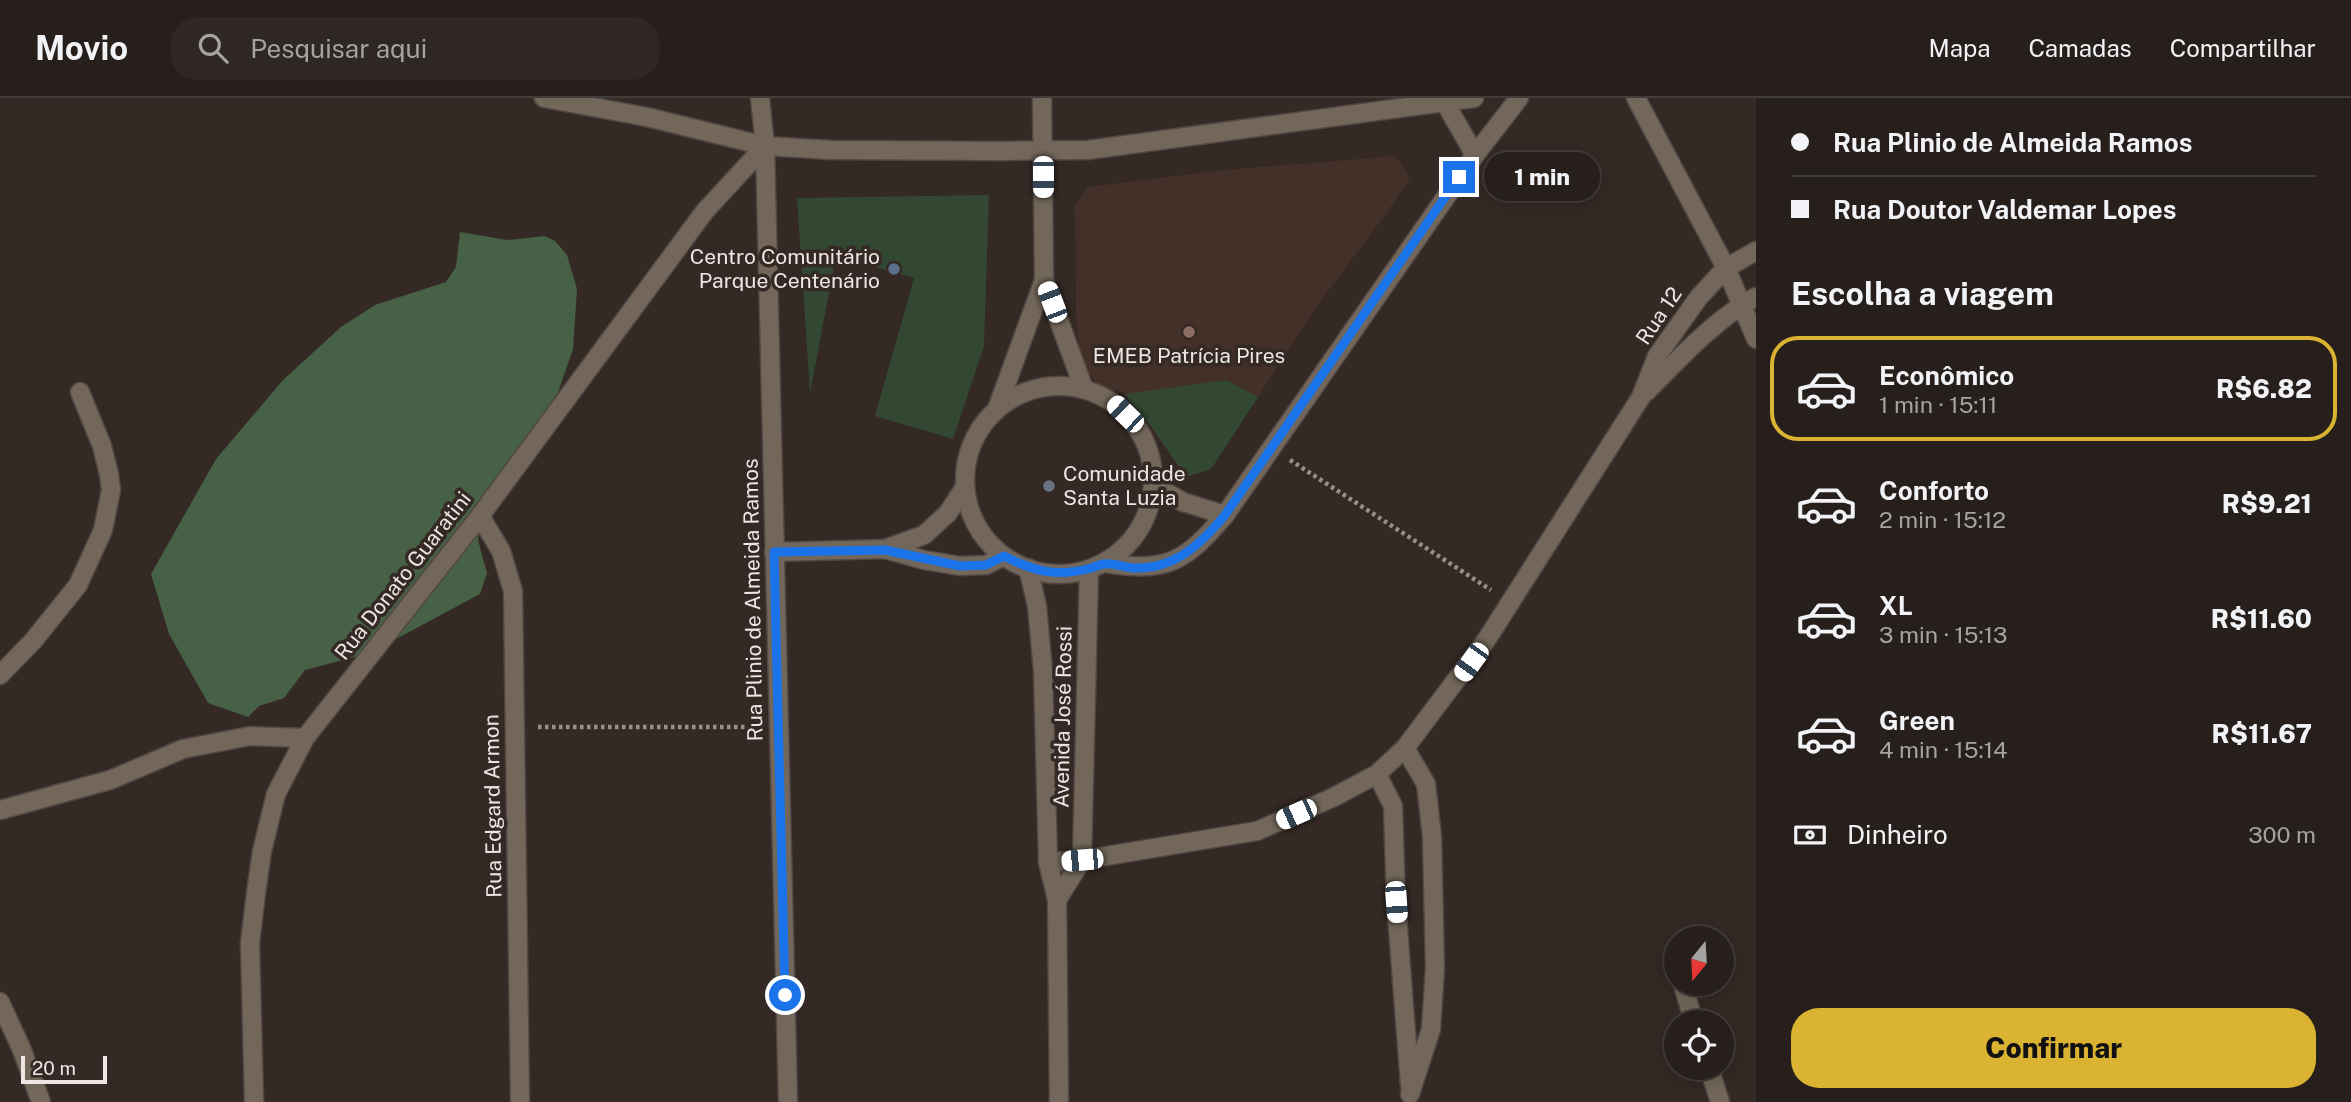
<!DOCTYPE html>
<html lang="pt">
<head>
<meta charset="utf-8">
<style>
	:root { --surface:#271f1b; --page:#2f2724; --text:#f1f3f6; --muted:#a4a2a3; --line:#433d3a; --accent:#dab333 }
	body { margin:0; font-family:"Public Sans",sans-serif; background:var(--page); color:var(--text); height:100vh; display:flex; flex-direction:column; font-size:26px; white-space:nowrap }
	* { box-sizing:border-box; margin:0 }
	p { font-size:23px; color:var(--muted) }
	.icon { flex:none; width:38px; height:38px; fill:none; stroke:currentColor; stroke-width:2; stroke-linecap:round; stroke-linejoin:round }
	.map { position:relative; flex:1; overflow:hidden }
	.side { display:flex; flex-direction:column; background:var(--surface); width:595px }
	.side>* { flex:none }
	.top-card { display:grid; align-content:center; height:154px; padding:0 35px; background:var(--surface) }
	.needle { width:46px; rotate:198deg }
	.controls { position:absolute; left:1664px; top:828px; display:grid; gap:14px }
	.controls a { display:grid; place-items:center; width:70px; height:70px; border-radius:50%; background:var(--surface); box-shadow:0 4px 18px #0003,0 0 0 2px var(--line); font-size:35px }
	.scale { position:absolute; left:21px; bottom:18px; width:86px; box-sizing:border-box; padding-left:7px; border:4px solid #ede6e3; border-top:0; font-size:19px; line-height:24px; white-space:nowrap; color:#ede6e3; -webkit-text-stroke:5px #342924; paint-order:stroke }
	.end { position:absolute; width:32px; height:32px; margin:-16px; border:9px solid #1a73e8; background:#fff; box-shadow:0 0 0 4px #fff }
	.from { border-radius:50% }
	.bubble { position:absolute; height:49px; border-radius:24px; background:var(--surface); box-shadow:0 4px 18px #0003,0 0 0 2px var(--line); font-size:23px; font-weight:800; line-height:49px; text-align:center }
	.car { position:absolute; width:21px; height:42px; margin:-21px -10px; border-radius:9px; box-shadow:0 0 5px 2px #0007; background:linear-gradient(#fff 24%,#345 0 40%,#fff 0 76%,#345 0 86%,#fff 0) }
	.top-card b { display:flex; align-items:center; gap:24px; height:66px; font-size:26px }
	.top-card b+b { border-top:2px solid var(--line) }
	.top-card i { width:18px; height:18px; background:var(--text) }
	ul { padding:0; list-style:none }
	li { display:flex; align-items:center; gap:21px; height:105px; margin:0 14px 10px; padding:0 21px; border:4px solid transparent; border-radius:28px }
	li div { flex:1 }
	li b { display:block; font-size:26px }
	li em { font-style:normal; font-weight:800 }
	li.current { border-color:var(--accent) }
	li>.icon { width:63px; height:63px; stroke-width:1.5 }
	h2 { padding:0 35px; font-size:32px; line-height:84px }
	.pay { display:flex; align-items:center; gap:18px; height:77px; padding:0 35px; font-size:26px }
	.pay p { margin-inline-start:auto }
	.action { display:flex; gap:14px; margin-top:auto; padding:14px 35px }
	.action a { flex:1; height:80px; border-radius:28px; background:var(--accent); color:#111; font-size:28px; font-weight:800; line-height:80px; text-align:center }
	header { display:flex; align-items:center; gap:42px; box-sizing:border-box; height:98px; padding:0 35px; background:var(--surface); border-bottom:2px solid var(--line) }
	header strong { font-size:33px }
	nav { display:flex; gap:38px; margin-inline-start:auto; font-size:24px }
	.search { width:490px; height:63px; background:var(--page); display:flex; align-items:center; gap:18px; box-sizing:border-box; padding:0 24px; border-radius:28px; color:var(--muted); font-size:26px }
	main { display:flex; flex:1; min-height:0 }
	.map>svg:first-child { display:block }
</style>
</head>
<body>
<header>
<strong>Movio</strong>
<div class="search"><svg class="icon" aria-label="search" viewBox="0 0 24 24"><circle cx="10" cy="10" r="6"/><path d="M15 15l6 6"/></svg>Pesquisar aqui</div>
<nav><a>Mapa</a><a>Camadas</a><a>Compartilhar</a></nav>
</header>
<main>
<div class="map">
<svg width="1756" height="1004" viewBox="0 0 1756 1004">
	<rect width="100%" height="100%" fill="#342924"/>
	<polygon fill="#423029" points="1396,58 1410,80 1383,120 1322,201 1211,371 1186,379 1150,327 1124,296 1098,286 1085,270 1079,252 1076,216 1075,107 1088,89 1223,72"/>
	<g fill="#334833">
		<polygon points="989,97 984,248 953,341 875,318 914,180 836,158 810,295 797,100"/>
		<polygon points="1227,282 1258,299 1211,371 1186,379 1150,327 1124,296"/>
	</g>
	<polygon fill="#466146" points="460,134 507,142 545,138 555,143 567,157 577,191 573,251 552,312 480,421 478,442 487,475 480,496 370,555 305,572 284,600 259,608 248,619 208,605 169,536 151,476 216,361 283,282 341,229 375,207 446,184 456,169"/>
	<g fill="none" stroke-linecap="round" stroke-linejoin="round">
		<defs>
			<g id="street">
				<polyline points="544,0 647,19 765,48 832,52 1000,53 1088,52 1474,0"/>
				<polyline points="760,0 765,48 788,1004"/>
				<polyline points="1042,0 1044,182 1084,291"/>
				<polyline points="1636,0 1726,170 1756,241"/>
				<polyline points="1444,3 1475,57"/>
				<circle cx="1059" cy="382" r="94"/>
				<path d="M1646 294C1680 260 1714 222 1756 199"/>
				<polyline points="997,311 1044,182"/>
				<polyline points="1154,387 1183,404 1225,417"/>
				<polyline points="480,418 501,453 513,493 520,1004"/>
				<polyline points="885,451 924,437 948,415 965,389"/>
				<polyline points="774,454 885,451 924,462 960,468 986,467 1004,458"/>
				<path d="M1105 465C1167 475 1185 464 1225 417L1475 57 1519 0"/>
				<polyline points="1028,470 1037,508 1043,573 1048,764 1057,802 1059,1004"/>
				<polyline points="0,577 33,543 78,487 103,432 111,392 109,376 102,348 80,294"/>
				<polyline points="1405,650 1426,686 1432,739 1435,870 1431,931 1410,996"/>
				<polyline points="1377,676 1393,708 1396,804 1410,987"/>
				<polyline points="0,712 110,682 183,651 250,638 305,640"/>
				<polyline points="1048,764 1082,762 1257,733 1334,699 1377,676 1405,650 1487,541 1641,299 1657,258 1699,199 1726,170 1756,153"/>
				<polyline points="1057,802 1082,762 1089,471"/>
				<polyline points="1684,886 1684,891 1694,924"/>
				<polyline points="0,904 22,952 41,1004"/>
				<polyline points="1709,970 1720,1004"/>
				<polyline points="254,1004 250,845 256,795 262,753 276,696 305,640 480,418 705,113 765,48"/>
			</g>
		</defs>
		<use href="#street" stroke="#524743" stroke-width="21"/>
		<g stroke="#988f8b" stroke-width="4.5" stroke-dasharray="3.5 3.5" stroke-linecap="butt">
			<polyline points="1290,362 1491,492"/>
			<polyline points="538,629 757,629"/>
		</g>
		<use href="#street" stroke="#72675a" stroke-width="18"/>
	</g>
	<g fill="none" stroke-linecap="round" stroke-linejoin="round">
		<path stroke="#1a73e8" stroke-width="9" d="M785 897 774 454 885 452 960 468 986 467 1004 458C1033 473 1055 479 1087 471 1093 470 1098 467 1103 466 1113 464 1125 470 1135 470 1175 471 1201 446 1225 417L1459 79"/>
	</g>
	<circle fill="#5c6f8a" stroke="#342924" stroke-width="2.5" cx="894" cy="171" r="7"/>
	<circle fill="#8d6e63" stroke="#342924" stroke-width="2.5" cx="1189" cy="234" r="7"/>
	<circle fill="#6b7280" stroke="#342924" stroke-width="2.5" cx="1049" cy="388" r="7"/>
	<g text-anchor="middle" stroke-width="7" stroke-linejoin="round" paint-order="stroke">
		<g font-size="21" fill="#ede6e3" stroke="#342924" text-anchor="end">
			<text x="880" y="166">Centro Comunitário<tspan x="880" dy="24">Parque Centenário</tspan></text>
			<text x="1189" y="265" text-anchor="middle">EMEB Patrícia Pires</text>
			<text x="1063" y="383" text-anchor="start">Comunidade<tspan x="1063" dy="24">Santa Luzia</tspan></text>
		</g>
		<g font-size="21" fill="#ede6e3" stroke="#342924">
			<text transform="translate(1659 218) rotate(-56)" y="7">Rua 12</text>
			<text transform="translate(403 478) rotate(-52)" y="7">Rua Donato Guaratini</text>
			<text transform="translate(753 502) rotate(-91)" y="7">Rua Plinio de Almeida Ramos</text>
			<text transform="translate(1063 619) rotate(-89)" y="7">Avenida José Rossi</text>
			<text transform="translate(493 708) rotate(-91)" y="7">Rua Edgard Armon</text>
		</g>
	</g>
</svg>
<div class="controls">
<a><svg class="needle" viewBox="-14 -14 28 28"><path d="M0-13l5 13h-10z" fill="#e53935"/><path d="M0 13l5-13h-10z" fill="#a4a2a3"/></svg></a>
<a><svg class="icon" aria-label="locate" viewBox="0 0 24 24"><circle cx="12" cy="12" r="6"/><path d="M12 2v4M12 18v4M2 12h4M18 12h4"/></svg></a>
</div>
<div class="scale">20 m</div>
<i class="end from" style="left:785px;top:897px"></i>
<i class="end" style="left:1459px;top:79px"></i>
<div class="bubble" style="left:1484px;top:54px;width:116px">1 min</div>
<i class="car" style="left:1043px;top:79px;rotate:180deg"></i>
<i class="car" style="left:1052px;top:204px;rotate:339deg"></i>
<i class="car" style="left:1125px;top:316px;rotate:314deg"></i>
<i class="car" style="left:1471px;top:564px;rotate:216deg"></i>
<i class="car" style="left:1296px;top:716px;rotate:246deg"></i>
<i class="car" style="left:1082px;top:762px;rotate:265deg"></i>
<i class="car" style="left:1396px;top:804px;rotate:176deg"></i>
</div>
<section class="side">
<div class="top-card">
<b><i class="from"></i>Rua Plinio de Almeida Ramos</b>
<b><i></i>Rua Doutor Valdemar Lopes</b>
</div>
<h2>Escolha a viagem</h2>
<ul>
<li class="current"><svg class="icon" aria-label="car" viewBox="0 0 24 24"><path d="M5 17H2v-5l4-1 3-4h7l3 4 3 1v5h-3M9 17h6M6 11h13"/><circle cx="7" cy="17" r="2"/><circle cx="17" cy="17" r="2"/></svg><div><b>Econômico</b><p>1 min · 15:11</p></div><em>R$6.82</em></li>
<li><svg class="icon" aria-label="car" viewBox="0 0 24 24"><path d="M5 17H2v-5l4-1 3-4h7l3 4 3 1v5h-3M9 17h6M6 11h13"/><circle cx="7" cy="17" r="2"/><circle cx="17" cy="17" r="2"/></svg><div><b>Conforto</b><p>2 min · 15:12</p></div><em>R$9.21</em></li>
<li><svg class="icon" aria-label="car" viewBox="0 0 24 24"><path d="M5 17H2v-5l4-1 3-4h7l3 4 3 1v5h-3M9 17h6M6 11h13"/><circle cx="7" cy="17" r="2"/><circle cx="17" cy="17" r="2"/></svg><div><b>XL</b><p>3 min · 15:13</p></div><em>R$11.60</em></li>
<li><svg class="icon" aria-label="car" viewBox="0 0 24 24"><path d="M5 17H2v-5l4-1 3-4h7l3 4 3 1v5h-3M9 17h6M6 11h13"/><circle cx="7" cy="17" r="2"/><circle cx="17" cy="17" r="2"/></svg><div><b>Green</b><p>4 min · 15:14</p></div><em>R$11.67</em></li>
</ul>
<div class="pay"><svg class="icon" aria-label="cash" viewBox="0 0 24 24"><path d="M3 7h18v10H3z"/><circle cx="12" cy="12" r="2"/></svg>Dinheiro<p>300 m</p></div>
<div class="action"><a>Confirmar</a></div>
</section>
</main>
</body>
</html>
